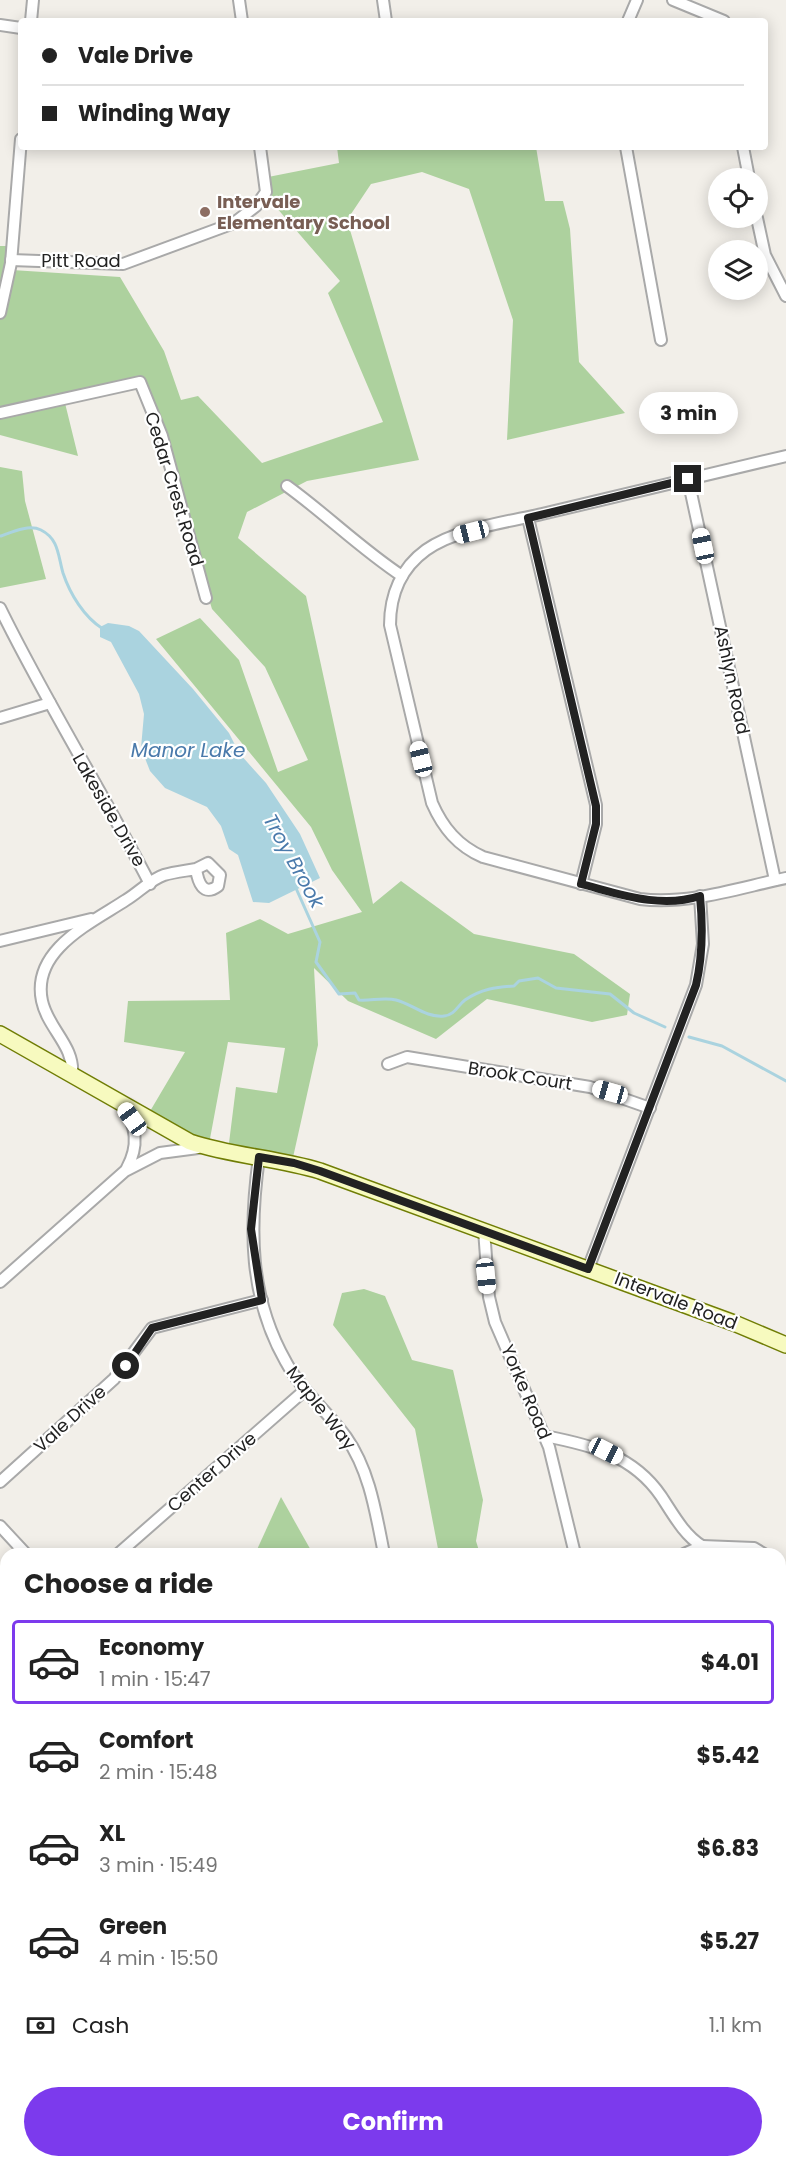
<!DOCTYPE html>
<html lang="en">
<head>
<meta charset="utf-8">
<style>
	:root { --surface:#fff; --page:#f6f6f6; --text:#222; --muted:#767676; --line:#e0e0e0; --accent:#7c3aed }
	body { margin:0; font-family:Poppins,sans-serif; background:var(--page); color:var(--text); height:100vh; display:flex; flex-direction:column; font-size:22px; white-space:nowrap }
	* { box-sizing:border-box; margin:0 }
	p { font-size:20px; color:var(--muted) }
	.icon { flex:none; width:33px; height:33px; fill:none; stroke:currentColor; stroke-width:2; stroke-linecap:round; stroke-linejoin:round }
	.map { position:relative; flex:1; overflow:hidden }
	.sheet { position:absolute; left:0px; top:1548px; width:786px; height:620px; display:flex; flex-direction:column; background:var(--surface); border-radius:18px 18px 0 0; box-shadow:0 3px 15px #0003 }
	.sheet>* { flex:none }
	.guide { position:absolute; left:18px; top:18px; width:750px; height:132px; border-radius:6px; box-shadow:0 3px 15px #0003; display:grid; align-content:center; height:132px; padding:0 24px; background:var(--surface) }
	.fabs { position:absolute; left:708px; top:168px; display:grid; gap:12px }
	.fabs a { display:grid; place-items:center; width:60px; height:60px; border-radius:50%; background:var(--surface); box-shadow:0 3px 15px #0003; font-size:30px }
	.end { position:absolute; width:27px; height:27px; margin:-14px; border:8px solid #222; background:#fff; box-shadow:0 0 0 3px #fff }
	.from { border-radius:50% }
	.bubble { position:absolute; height:42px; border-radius:21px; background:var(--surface); box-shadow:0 3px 15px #0003; font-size:20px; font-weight:700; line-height:42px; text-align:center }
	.car { position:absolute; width:18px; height:36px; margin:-18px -9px; border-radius:8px; box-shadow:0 0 4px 2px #0007; background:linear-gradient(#fff 24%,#345 0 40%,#fff 0 76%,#345 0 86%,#fff 0) }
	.guide b { display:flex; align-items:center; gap:21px; height:57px; font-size:22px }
	.guide b+b { border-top:2px solid var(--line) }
	.guide i { width:15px; height:15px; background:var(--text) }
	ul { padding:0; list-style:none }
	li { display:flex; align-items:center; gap:18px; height:84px; margin:0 12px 9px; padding:0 12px; border:3px solid transparent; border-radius:6px }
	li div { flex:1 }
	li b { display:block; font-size:22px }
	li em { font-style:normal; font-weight:700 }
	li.active { border-color:var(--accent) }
	li>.icon { width:54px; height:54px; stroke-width:1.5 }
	h2 { padding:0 24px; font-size:27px; line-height:72px }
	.pay { display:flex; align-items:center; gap:15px; height:66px; padding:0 24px; font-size:22px }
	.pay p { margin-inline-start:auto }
	.cta { display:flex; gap:12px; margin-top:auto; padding:12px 24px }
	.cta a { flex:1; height:69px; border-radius:36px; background:var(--accent); color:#fff; font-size:24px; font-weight:700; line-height:69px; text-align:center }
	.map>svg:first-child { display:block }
</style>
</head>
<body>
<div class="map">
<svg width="786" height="2167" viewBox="0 0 786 2167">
	<rect width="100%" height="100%" fill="#f2efe9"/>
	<g fill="#add19e">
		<polygon points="337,147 536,147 545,201 563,201 570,229 579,362 625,413 507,440 513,320 469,189 422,172 371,184 347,220 419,460 307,481 247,512 238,538 306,596 373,904 401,881 474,934 574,954 630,994 627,1015 592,1022 487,999 436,1039 348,1001 314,968 318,1045 292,1162 228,1151 236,1087 277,1093 285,1048 228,1042 209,1144 146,1118 185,1052 124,1042 128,1001 230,1000 226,933 260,919 288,934 362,912 332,870 311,827 156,639 200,618 239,660 278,772 308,760 265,667 212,609 143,386 64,399 78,456 0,435 0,246 12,246 12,270 120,277 164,351 181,400 198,396 262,463 383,422 328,293 340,281 269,199 263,178 339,163"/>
		<polygon points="0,467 22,471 25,501 46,579 0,588"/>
		<polygon points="364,1289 385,1296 412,1360 453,1370 483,1500 476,1541 480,1554 439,1554 415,1429 333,1325 342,1293"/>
		<polygon points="281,1497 313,1554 255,1554"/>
		<polygon points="6,1604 6,2090 0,2087 0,1608"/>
		<polygon points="786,1723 786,2004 780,2002 780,1724"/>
		<polygon points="129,2162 674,2162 675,2167 139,2167"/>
	</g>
	<polygon fill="#aad3df" points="108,623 129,626 139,631 193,689 229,733 239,753 266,783 300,834 320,878 269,903 253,902 238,855 229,849 221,826 207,807 165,788 150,771 141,748 144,714 139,694 111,642 100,637 100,627"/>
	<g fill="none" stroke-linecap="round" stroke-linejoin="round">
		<g stroke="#aad3df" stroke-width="3">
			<path d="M1 536C12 532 29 524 41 530 59 539 58 556 63 573 70 594 84 617 103 629"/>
			<path d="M295 886 320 942 316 962 339 994 355 993 359 1000C370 1001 385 997 396 1000 412 1004 426 1018 444 1016 455 1015 458 1005 465 1000 481 989 496 987 514 986L519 981 538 978 556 988 610 994 634 1013 665 1027"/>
			<polyline points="689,1037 722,1046 786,1081"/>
		</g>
		<defs>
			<g id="street">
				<polyline points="239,0 242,21"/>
				<polyline points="383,0 386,21"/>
				<polyline points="673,0 724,21"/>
				<polyline points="31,21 33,0"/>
				<polyline points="628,21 637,0"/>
				<polyline points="0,25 21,28"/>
				<polyline points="626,147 661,340"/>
				<polyline points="743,147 749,178"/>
				<polyline points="757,218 765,255 786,296"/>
				<polyline points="11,260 123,264 234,223 256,206 266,192 260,147"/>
				<polyline points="0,313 11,263 21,139"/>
				<polyline points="0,413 140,382 162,436 206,598"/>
				<path d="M786 456C705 475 624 495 542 514 507 522 455 529 426 550 401 568 390 595 390 625L432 803C443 828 458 846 483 857L640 899C689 905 738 888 786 878"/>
				<polyline points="688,479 775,880"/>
				<path d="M287 486C327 515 361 549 402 576"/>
				<polyline points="528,518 596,805 596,824 581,884"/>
				<path d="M0 608C46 702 102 791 150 884"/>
				<polyline points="0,718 50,703"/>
				<polyline points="0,941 91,919"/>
				<polyline points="388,1064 407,1057 590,1087 650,1108"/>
				<path d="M72 1075C75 1046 48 1029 42 1001 31 950 91 923 126 900 138 893 151 879 164 875 174 872 185 871 196 869L208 863 220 875 218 886C203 897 198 882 196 869"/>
				<path d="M122 1105C137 1126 139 1146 127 1168"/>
				<path d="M259 1157C249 1229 249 1297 286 1362 301 1390 327 1411 346 1437 370 1471 376 1514 384 1554"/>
				<polyline points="484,1230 489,1297 495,1322 549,1447 575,1554"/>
				<polyline points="588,1269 696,985 703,944 700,896"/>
				<polyline points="0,1282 125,1171 160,1153 198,1148"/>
				<path d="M545 1436C591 1445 633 1455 661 1496 673 1514 684 1535 702 1546"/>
				<polyline points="0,1482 114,1379 152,1328 262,1300"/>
				<polyline points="0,1526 26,1554"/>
				<polyline points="118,1554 305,1390"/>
				<polyline points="684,1554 702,1546 754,1548 764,1554"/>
				<polyline points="780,1648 786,1681"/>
				<polyline points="779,2162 783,2167"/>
			</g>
			<path id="secondary" d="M0 1034 190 1142C232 1156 277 1158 320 1171L734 1323 786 1345"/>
		</defs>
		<use href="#street" stroke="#a9a9a9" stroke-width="14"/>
		<use href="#secondary" stroke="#707d05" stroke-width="18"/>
		<use href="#street" stroke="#fff" stroke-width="10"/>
		<use href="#secondary" stroke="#f7fabf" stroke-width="15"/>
		<g stroke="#707070" stroke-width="3" stroke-dasharray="12 12" stroke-linecap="butt">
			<polyline points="0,1927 6,1933"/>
			<polyline points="245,2162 250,2167"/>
		</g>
	</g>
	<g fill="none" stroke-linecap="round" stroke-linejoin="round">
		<path stroke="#222" stroke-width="8" d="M126 1366 152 1328 262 1300 251 1229 259 1157 294 1163 320 1171 588 1269 696 985C703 955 703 927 700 896 660 909 620 894 581 884L596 824V806L528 518 688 479"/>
	</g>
	<circle fill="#8d6e63" stroke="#fff" stroke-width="2" cx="205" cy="212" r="6"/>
	<g text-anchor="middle" stroke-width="4.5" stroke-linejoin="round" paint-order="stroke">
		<g font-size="18" font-weight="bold" fill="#785e54" stroke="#fff" text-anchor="start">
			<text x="217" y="208">Intervale<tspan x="217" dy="21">Elementary School</tspan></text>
		</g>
		<g font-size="18" fill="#222" stroke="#fff">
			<text x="81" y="267">Pitt Road</text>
			<text transform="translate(174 489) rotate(73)" y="6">Cedar Crest Road</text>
			<text transform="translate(732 680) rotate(78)" y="6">Ashlyn Road</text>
			<text transform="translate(109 810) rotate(60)" y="6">Lakeside Drive</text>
			<text transform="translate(520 1076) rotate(9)" y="6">Brook Court</text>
			<text transform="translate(676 1301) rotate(21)" y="6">Intervale Road</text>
			<text transform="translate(526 1392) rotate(67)" y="6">Yorke Road</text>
			<text transform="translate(321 1408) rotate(52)" y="6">Maple Way</text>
			<text transform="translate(70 1419) rotate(-42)" y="6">Vale Drive</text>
			<text transform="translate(212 1472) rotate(-41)" y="6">Center Drive</text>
		</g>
		<g font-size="20" font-style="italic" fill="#4a7aab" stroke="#fff">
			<text x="188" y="757">Manor Lake</text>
			<text transform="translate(294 861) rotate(61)" y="7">Troy Brook</text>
		</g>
	</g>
</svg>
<div class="fabs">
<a><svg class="icon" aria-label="locate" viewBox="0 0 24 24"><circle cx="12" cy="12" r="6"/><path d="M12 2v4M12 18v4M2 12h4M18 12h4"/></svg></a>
<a><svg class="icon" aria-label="layers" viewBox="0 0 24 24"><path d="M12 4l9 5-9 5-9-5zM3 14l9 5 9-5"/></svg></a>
</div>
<i class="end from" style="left:126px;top:1366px"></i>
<i class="end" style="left:688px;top:479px"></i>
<div class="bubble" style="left:639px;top:392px;width:99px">3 min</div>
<i class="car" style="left:471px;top:532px;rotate:256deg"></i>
<i class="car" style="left:703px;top:546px;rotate:348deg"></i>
<i class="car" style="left:421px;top:759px;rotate:346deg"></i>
<i class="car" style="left:610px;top:1092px;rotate:286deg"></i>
<i class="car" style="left:132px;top:1119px;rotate:324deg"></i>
<i class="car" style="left:486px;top:1276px;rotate:174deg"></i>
<i class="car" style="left:606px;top:1451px;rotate:117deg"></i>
<div class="guide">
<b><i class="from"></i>Vale Drive</b>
<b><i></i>Winding Way</b>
</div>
<section class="sheet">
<h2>Choose a ride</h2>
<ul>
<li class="active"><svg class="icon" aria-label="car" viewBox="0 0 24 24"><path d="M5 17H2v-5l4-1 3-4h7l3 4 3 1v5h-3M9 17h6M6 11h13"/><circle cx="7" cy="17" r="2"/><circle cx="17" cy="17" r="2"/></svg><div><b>Economy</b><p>1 min · 15:47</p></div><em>$4.01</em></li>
<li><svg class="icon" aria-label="car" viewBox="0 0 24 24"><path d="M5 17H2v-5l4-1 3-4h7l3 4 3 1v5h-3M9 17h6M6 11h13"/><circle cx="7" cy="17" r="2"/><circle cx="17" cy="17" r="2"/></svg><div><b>Comfort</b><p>2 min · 15:48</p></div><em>$5.42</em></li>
<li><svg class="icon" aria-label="car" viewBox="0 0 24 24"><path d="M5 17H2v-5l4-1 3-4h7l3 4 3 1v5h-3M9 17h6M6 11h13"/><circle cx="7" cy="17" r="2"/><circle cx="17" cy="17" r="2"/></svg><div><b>XL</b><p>3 min · 15:49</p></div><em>$6.83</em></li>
<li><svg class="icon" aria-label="car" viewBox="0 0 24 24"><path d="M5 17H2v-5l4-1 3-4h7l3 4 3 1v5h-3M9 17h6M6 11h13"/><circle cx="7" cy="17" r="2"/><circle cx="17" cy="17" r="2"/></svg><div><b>Green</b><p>4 min · 15:50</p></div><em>$5.27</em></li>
</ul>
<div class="pay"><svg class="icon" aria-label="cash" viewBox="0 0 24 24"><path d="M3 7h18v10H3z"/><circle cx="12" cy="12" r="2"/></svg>Cash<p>1.1 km</p></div>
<div class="cta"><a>Confirm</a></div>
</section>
</div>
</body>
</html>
